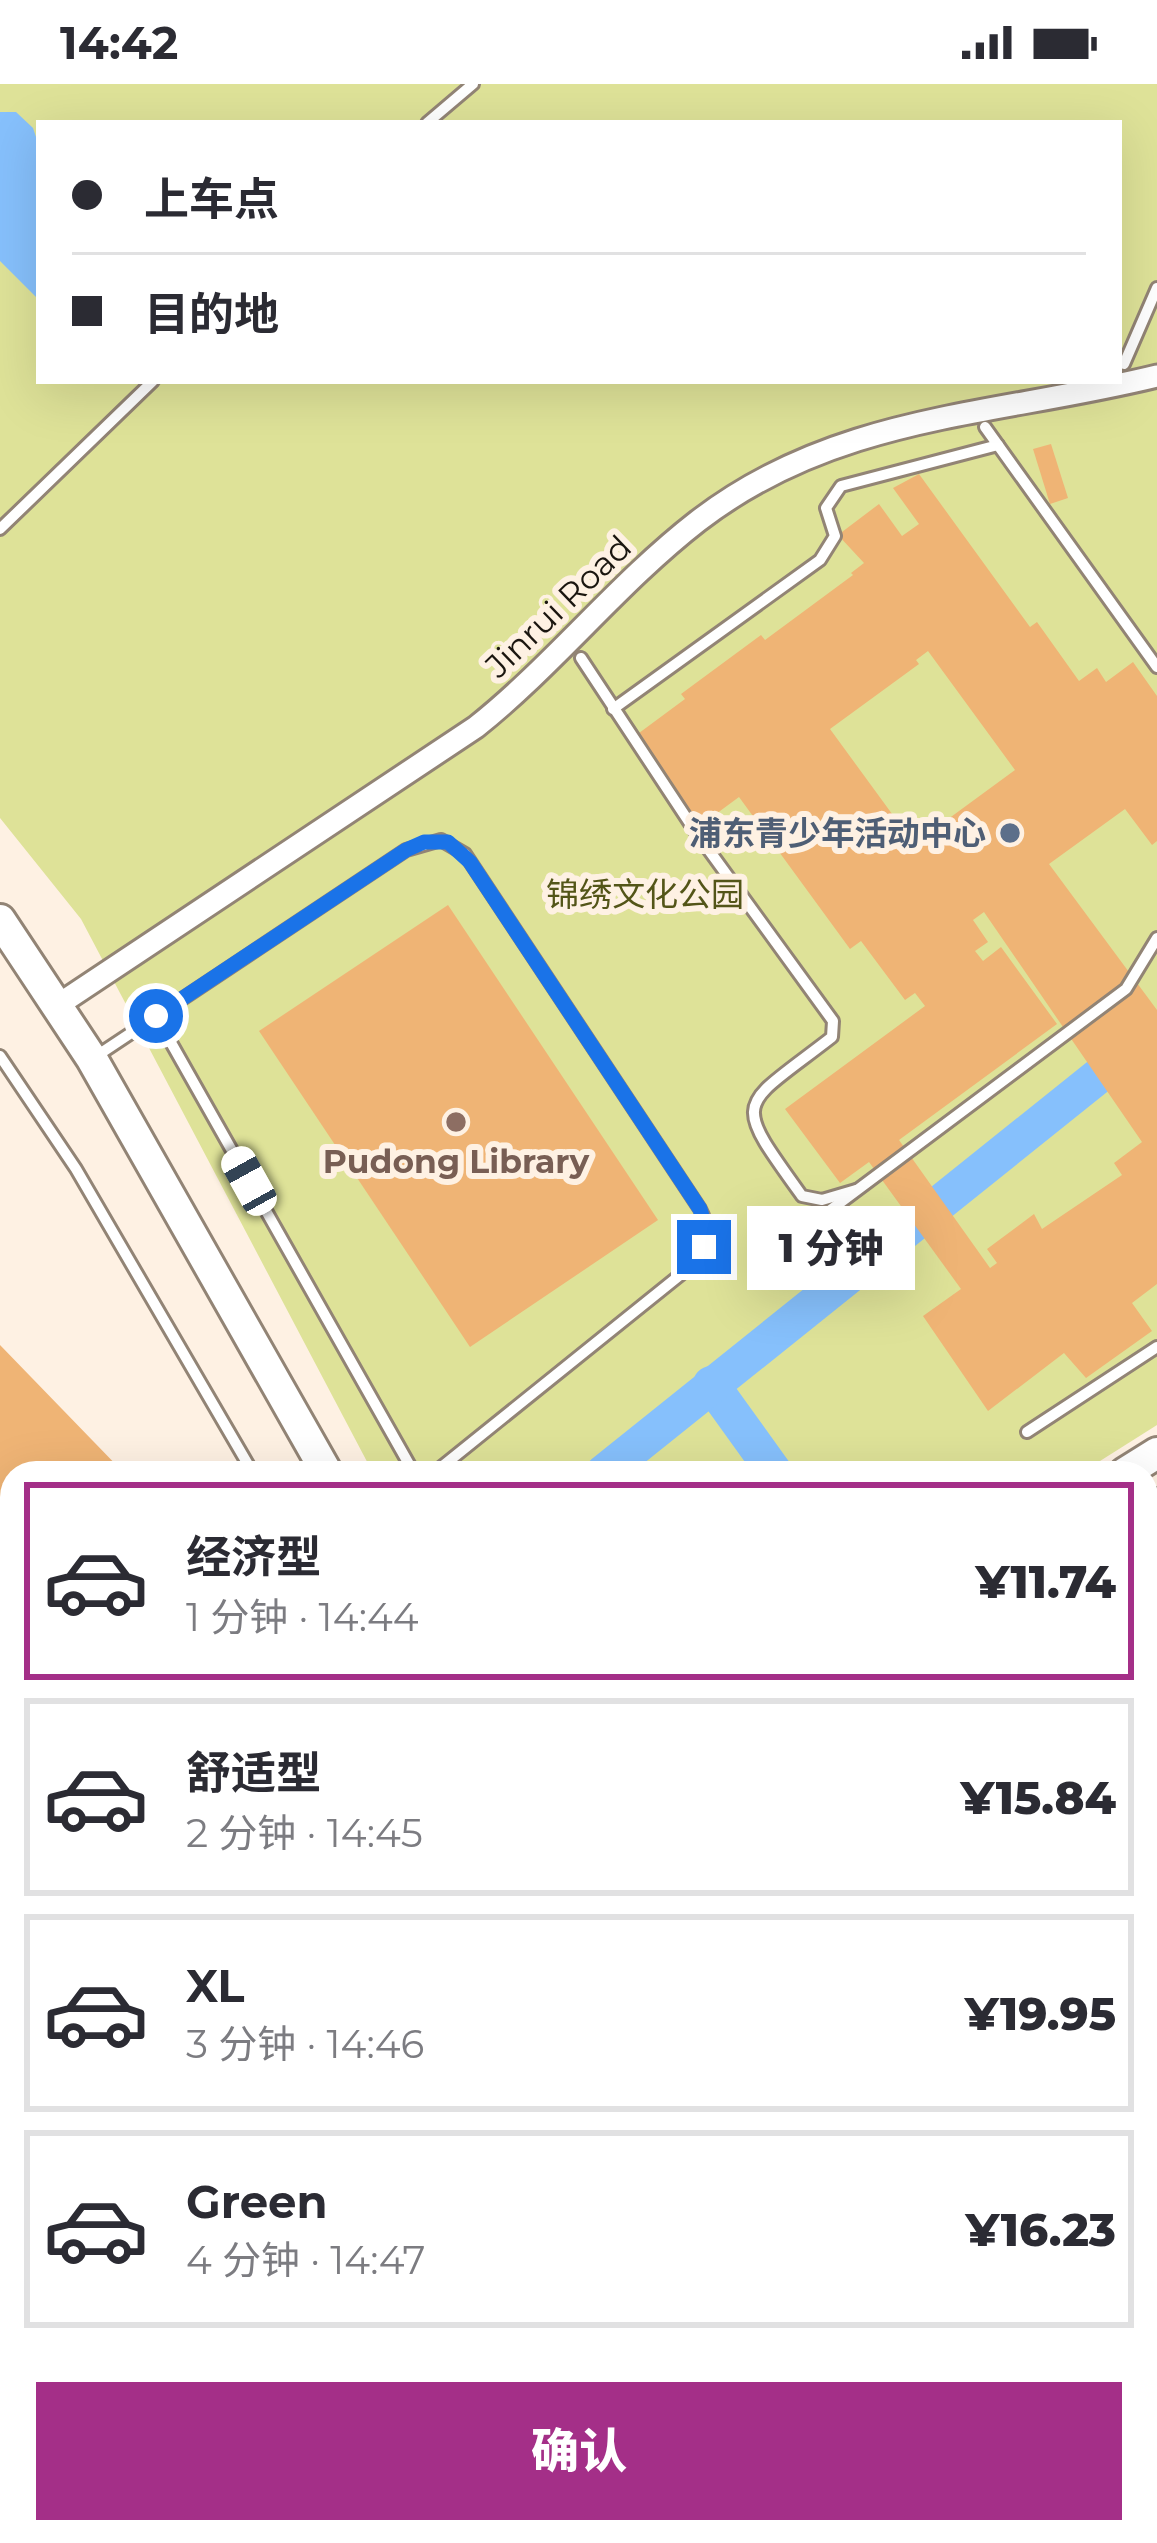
<!DOCTYPE html>
<html lang="zh">
<head>
<meta charset="utf-8">
<style>
	:root { --surface:#fff; --page:#f7f7f7; --text:#2b2b33; --muted:#7c7c81; --line:#e1e1e2; --accent:#a42f88 }
	body { margin:0; font-family:Montserrat,"Noto Sans SC",sans-serif; background:var(--page); color:var(--text); height:100vh; display:flex; flex-direction:column; font-size:45px; white-space:nowrap }
	* { box-sizing:border-box; margin:0 }
	p { font-size:39px; color:var(--muted) }
	.icon { flex:none; width:66px; height:66px; fill:none; stroke:currentColor; stroke-width:2; stroke-linecap:round; stroke-linejoin:round }
	.map { position:relative; flex:1; overflow:hidden }
	.panel { position:absolute; left:0px; top:1377px; width:1158px; height:1083px; display:flex; flex-direction:column; background:var(--surface); border-radius:36px 36px 0 0; box-shadow:0 12px 48px #0002 }
	.panel>* { flex:none }
	.hud { position:absolute; left:36px; top:36px; width:1086px; height:264px; border-radius:0px; box-shadow:0 12px 48px #0002; display:grid; align-content:center; height:264px; padding:0 36px; background:var(--surface) }
	.end { position:absolute; width:54px; height:54px; margin:-27px; border:15px solid #1a73e8; background:#fff; box-shadow:0 0 0 6px #fff }
	.from { border-radius:50% }
	.bubble { position:absolute; height:84px; border-radius:0px; background:var(--surface); box-shadow:0 12px 48px #0002; font-size:39px; font-weight:800; line-height:84px; text-align:center }
	.car { position:absolute; width:36px; height:72px; margin:-36px -18px; border-radius:15px; box-shadow:0 0 9px 3px #0007; background:linear-gradient(#fff 24%,#345 0 40%,#fff 0 76%,#345 0 86%,#fff 0) }
	.hud b { display:flex; align-items:center; gap:42px; height:114px; font-size:45px }
	.hud b+b { border-top:3px solid var(--line) }
	.hud i { width:30px; height:30px; background:var(--text) }
	ul { padding:21px 0 0; list-style:none }
	li { display:flex; align-items:center; gap:36px; height:198px; margin:0 24px 18px; padding:0 12px; border:6px solid var(--line); border-radius:0px }
	li div { flex:1 }
	li b { display:block; font-size:45px }
	li em { font-style:normal; font-weight:800 }
	li.selected { border-color:var(--accent) }
	li>.icon { width:108px; height:108px; stroke-width:1.5 }
	.action { display:flex; gap:24px; margin-top:auto; padding:24px 36px }
	.action a { flex:1; height:138px; border-radius:0px; background:var(--accent); color:#fff; font-size:48px; font-weight:800; line-height:138px; text-align:center }
	.status { display:flex; justify-content:space-between; align-items:center; height:84px; padding:0 60px; background:var(--surface); direction:ltr }
	.status svg { height:33px; fill:currentColor }
	.map>svg:first-child { display:block }
</style>
</head>
<body>
<div class="status"><b>14:42</b><svg viewBox="0 0 49 12"><path d="M0 12V9h3v3zM5 12V6h3v6zM10 12V3h3v9zM15 12V0h3v12zM26 1h20v11H26zM47 4h2v5h-2z"/></svg></div>
<div class="map">
<svg width="1157" height="2459" viewBox="0 0 1157 2459">
	<rect width="100%" height="100%" fill="#fef1e3"/>
	<path fill="#dee298" fill-rule="evenodd" d="M0 0H1157V1341L1081 1389H373L81 835 0 734ZM39 39H1119V297H39Z"/>
	<g fill="#86c0fc">
		<polygon points="0,28 16,28 33,44 39,62 39,216 0,177"/>
		<polygon points="12,1828 12,1881 0,1907 0,1840"/>
	</g>
	<g fill="none" stroke-linecap="round" stroke-linejoin="round">
		<g stroke="#86c0fc" stroke-width="36">
			<polyline points="711,1300 775,1389"/>
			<polyline points="603,1389 1157,945"/>
			<polyline points="1146,1900 1157,1915"/>
		</g>
	</g>
	<g fill="#efb475" fill-rule="evenodd">
		<polygon points="1051,360 1068,414 1050,420 1033,365"/>
		<path d="M919 390 1030 543 1037 538 1079 597 1097 584 1106 598 1133 578 1157 612V757L1152 761 1125 725 1049 780 1157 926V1200L1132 1219 1152 1247 1086 1294 1064 1269 988 1327 923 1232 961 1205 869 1078 840 1099 785 1025 925 922 915 909 905 916 861 857 850 865 739 713 701 741 635 652 685 615 681 610 761 551 765 556 853 491 851 489 864 479 838 451 879 420 902 452 919 440 893 404ZM928 567 1015 686 914 760 830 645 919 580 916 576ZM984 828 1142 1058 1114 1079 1122 1091 1042 1145 1034 1130 987 1165 997 1179 990 1184 899 1056 1057 940 1001 863 983 877 975 867 988 858 973 836Z"/>
		<polygon points="448,821 658,1136 470,1263 259,947"/>
		<polygon points="0,1261 124,1389 12,1389 12,1492 0,1480"/>
		<polygon points="12,1640 12,1664 0,1665 0,1642"/>
		<polygon points="1146,2008 1157,2022 1157,2054 1146,2063"/>
	</g>
	<g fill="none" stroke-linecap="round" stroke-linejoin="round">
		<defs>
			<g id="lane">
				<polyline points="427,39 473,0"/>
				<polyline points="1124,280 1157,204"/>
				<polyline points="985,343 1157,583"/>
				<polyline points="0,445 153,297"/>
				<path d="M581 574 695 747 833 937 832 953C738 1026 730 1012 802 1112L822 1116 856 1106"/>
				<polyline points="613,625 820,476 835,452 826,424 841,402 998,361"/>
				<polyline points="156,932 414,1389"/>
				<polyline points="0,972 76,1085 253,1389"/>
				<path d="M95 973 406 766 441 756 465 770 700 1125C712 1147 707 1165 690 1183L434 1389"/>
				<polyline points="797,1151 1126,905 1157,854"/>
				<polyline points="1027,1348 1157,1263"/>
				<polyline points="0,1513 12,1526"/>
				<polyline points="0,1769 12,1766"/>
				<polyline points="1146,1971 1157,1985"/>
				<polyline points="0,2249 12,2242"/>
				<polyline points="973,2448 979,2459"/>
			</g>
			<g id="street">
				<path d="M58 921 476 643C555 580 618 499 698 437 837 330 995 332 1157 292"/>
				<polyline points="153,2448 155,2459"/>
			</g>
			<g id="secondary">
				<polyline points="0,836 92,975 327,1389"/>
				<polyline points="1125,1389 1157,1369"/>
				<polyline points="1146,1427 1157,1420"/>
				<polyline points="0,2102 12,2095"/>
				<polyline points="0,2155 12,2147"/>
			</g>
		</defs>
		<use href="#lane" stroke="#928475" stroke-width="16"/>
		<use href="#street" stroke="#928475" stroke-width="27"/>
		<use href="#secondary" stroke="#928475" stroke-width="36"/>
		<use href="#lane" stroke="#fff" stroke-width="10"/>
		<use href="#street" stroke="#fff" stroke-width="21"/>
		<use href="#secondary" stroke="#fff" stroke-width="30"/>
	</g>
	<g fill="none" stroke-linecap="round" stroke-linejoin="round">
		<polyline stroke="#1a73e8" stroke-width="15" points="156,932 406,766 424,758 448,758 470,778 700,1125 707,1149 704,1163"/>
	</g>
	<circle fill="#5c6f8a" stroke="#fef1e3" stroke-width="4.5" cx="1010" cy="749" r="12"/>
	<circle fill="#8d6e63" stroke="#fef1e3" stroke-width="4.5" cx="456" cy="1038" r="12"/>
	<g text-anchor="middle" stroke-width="12" stroke-linejoin="round" paint-order="stroke">
		<g font-size="33" fill="#1a150f" stroke="#fef1e3">
			<text transform="translate(558 522) rotate(-44)" y="12">Jinrui Road</text>
		</g>
		<g font-size="33" font-weight="bold" fill="#4e5e75" stroke="#fef1e3" text-anchor="end">
			<text x="986" y="761">浦东青少年活动中心</text>
		</g>
		<g font-size="33" fill="#535518" stroke="#fef1e3">
			<text x="645" y="822">锦绣文化公园</text>
		</g>
		<g font-size="33" font-weight="bold" fill="#785e54" stroke="#fef1e3">
			<text x="456" y="1089">Pudong Library</text>
		</g>
	</g>
</svg>
<i class="end from" style="left:156px;top:932px"></i>
<i class="end" style="left:704px;top:1163px"></i>
<div class="bubble" style="left:747px;top:1122px;width:168px">1 分钟</div>
<i class="car" style="left:249px;top:1097px;rotate:331deg"></i>
<div class="hud">
<b><i class="from"></i>上车点</b>
<b><i></i>目的地</b>
</div>
<section class="panel">
<ul>
<li class="selected"><svg class="icon" aria-label="car" viewBox="0 0 24 24"><path d="M5 17H2v-5l4-1 3-4h7l3 4 3 1v5h-3M9 17h6M6 11h13"/><circle cx="7" cy="17" r="2"/><circle cx="17" cy="17" r="2"/></svg><div><b>经济型</b><p>1 分钟 · 14:44</p></div><em>¥11.74</em></li>
<li><svg class="icon" aria-label="car" viewBox="0 0 24 24"><path d="M5 17H2v-5l4-1 3-4h7l3 4 3 1v5h-3M9 17h6M6 11h13"/><circle cx="7" cy="17" r="2"/><circle cx="17" cy="17" r="2"/></svg><div><b>舒适型</b><p>2 分钟 · 14:45</p></div><em>¥15.84</em></li>
<li><svg class="icon" aria-label="car" viewBox="0 0 24 24"><path d="M5 17H2v-5l4-1 3-4h7l3 4 3 1v5h-3M9 17h6M6 11h13"/><circle cx="7" cy="17" r="2"/><circle cx="17" cy="17" r="2"/></svg><div><b>XL</b><p>3 分钟 · 14:46</p></div><em>¥19.95</em></li>
<li><svg class="icon" aria-label="car" viewBox="0 0 24 24"><path d="M5 17H2v-5l4-1 3-4h7l3 4 3 1v5h-3M9 17h6M6 11h13"/><circle cx="7" cy="17" r="2"/><circle cx="17" cy="17" r="2"/></svg><div><b>Green</b><p>4 分钟 · 14:47</p></div><em>¥16.23</em></li>
</ul>
<div class="action"><a>确认</a></div>
</section>
</div>
</body>
</html>
